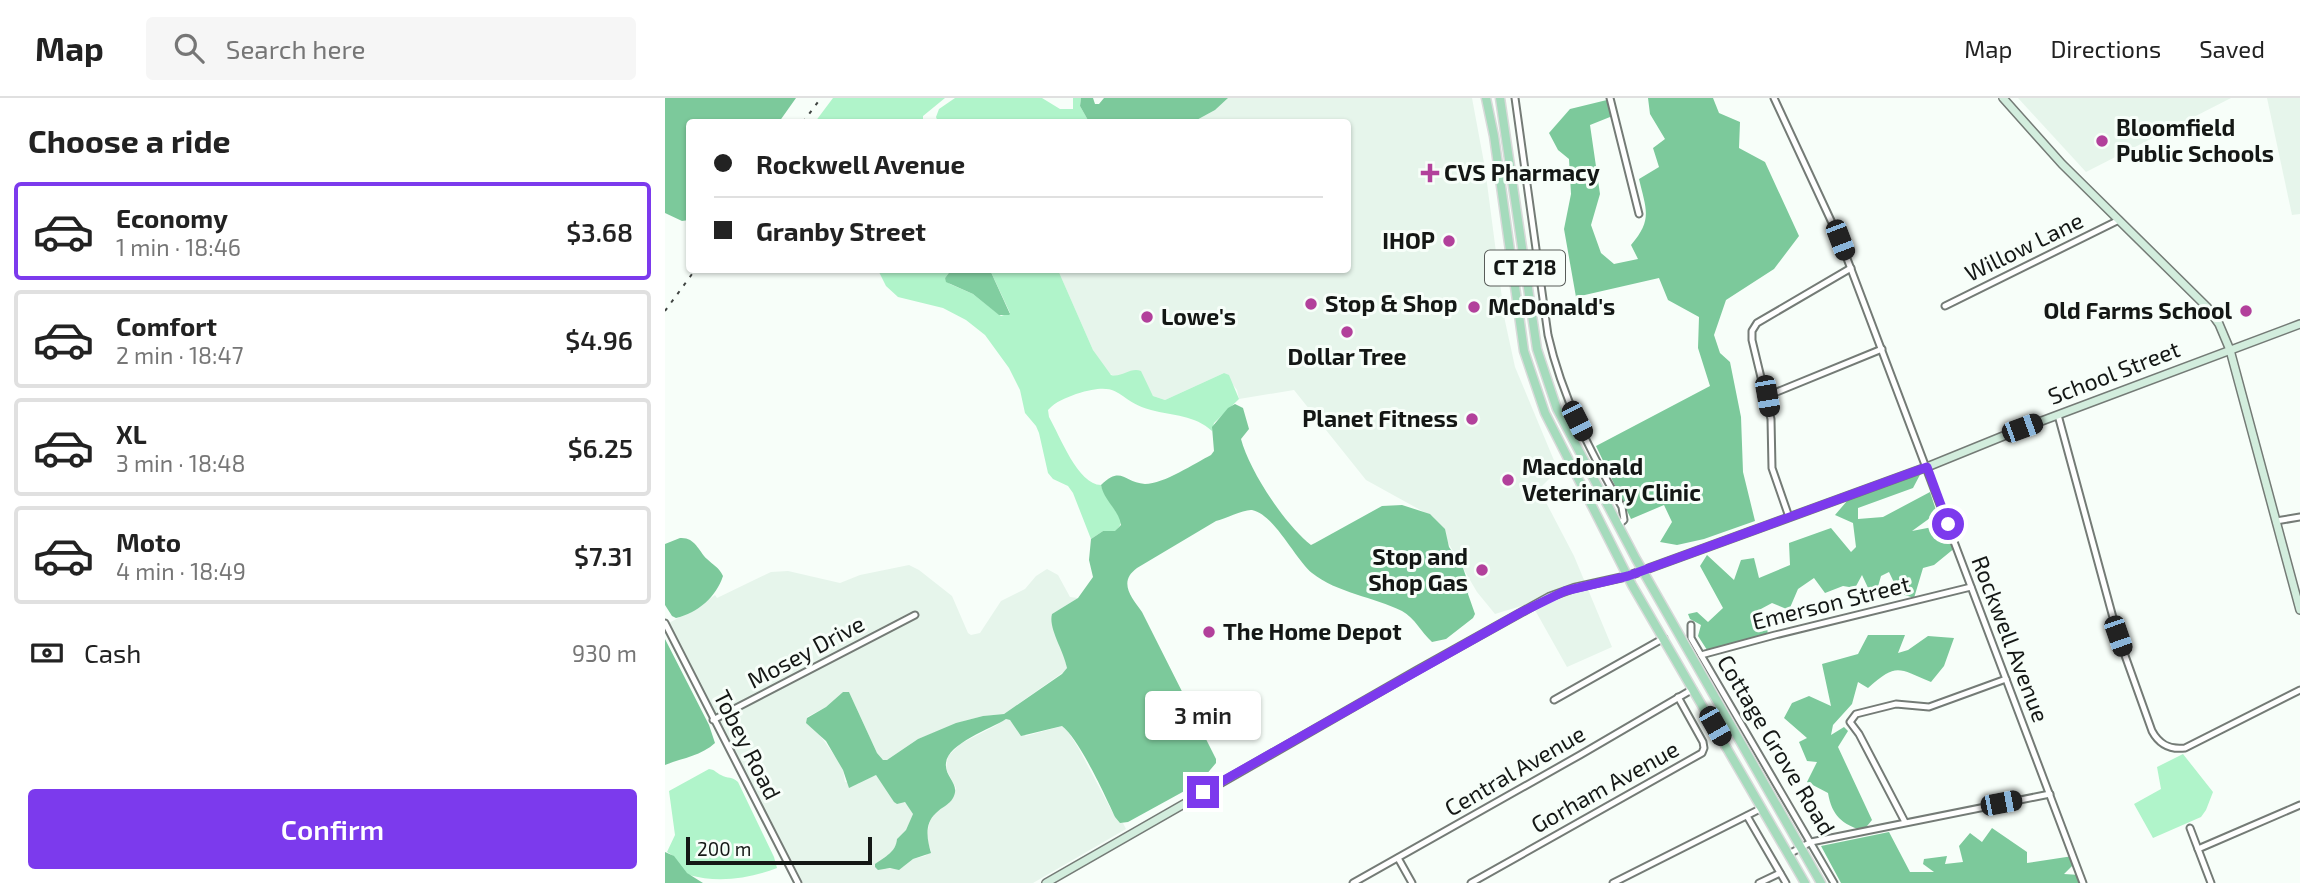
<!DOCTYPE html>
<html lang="en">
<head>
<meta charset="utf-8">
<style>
	:root { --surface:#fff; --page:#f6f6f6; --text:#222; --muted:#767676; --line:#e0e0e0; --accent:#7c3aed }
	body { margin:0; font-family:"Exo 2",sans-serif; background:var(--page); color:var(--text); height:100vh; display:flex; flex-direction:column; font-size:26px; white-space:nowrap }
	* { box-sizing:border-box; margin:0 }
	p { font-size:23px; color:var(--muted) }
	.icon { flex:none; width:38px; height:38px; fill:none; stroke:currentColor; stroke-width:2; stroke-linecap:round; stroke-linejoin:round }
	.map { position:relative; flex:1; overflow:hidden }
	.details { display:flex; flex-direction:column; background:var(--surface); width:665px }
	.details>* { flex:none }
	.guide { position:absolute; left:21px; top:21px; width:665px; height:154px; border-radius:7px; box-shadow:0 2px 5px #0004; display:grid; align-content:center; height:154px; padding:0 28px; background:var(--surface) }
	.scale { position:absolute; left:21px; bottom:18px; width:186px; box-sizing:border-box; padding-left:7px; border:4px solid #141715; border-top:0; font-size:19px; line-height:24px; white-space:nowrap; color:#141715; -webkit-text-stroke:5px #f7fef9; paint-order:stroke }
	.end { position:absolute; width:32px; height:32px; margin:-16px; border:9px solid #7c3aed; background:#fff; box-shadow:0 0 0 4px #fff }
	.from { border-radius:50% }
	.bubble { position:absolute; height:49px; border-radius:7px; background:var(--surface); box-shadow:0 2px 5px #0004; font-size:23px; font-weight:600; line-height:49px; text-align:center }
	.car { position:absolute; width:21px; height:42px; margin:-21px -10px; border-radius:9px; box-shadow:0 0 5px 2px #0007; background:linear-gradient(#222 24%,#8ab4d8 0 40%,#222 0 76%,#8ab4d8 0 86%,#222 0) }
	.guide b { display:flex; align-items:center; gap:24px; height:66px; font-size:26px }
	.guide b+b { border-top:2px solid var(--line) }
	.guide i { width:18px; height:18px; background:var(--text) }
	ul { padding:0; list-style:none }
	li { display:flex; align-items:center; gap:21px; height:98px; margin:0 14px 10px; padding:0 14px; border:4px solid var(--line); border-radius:7px }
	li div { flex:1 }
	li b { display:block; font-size:26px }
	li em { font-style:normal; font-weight:600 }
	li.on { border-color:var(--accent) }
	li>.icon { width:63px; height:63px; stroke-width:1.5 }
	h2 { padding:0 28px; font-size:32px; line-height:84px }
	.pay { display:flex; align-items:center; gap:18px; height:77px; padding:0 28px; font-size:26px }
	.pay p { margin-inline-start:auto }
	.action { display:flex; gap:14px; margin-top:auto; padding:14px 28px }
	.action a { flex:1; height:80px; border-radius:7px; background:var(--accent); color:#fff; font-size:28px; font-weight:600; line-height:80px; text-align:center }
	header { display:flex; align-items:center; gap:42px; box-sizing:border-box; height:98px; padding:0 35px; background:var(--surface); border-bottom:2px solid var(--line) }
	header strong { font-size:33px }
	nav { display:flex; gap:38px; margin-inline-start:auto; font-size:24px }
	.search { width:490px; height:63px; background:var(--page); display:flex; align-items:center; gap:18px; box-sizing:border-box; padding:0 24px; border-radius:7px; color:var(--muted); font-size:26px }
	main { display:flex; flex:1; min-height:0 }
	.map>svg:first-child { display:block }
</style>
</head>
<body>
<header>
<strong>Map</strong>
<div class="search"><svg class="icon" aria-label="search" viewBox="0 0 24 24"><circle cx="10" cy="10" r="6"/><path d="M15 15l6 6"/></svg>Search here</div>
<nav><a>Map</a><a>Directions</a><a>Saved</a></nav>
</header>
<main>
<section class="details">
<h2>Choose a ride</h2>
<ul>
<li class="on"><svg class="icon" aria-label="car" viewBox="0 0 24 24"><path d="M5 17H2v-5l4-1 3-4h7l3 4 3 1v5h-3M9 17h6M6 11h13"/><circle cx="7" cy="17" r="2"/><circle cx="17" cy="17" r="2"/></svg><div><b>Economy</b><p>1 min · 18:46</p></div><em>$3.68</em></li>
<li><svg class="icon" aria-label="car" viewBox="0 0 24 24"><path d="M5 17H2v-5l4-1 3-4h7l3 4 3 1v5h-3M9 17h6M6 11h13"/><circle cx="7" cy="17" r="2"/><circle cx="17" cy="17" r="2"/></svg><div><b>Comfort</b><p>2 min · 18:47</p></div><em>$4.96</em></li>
<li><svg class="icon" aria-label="car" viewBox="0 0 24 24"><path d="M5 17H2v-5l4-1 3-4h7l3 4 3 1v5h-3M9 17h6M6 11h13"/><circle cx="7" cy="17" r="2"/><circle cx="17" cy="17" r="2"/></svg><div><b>XL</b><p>3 min · 18:48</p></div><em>$6.25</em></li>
<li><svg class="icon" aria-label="car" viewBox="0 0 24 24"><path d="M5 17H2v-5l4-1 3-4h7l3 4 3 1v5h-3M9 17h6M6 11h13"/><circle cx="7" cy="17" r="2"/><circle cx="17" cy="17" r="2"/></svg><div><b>Moto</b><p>4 min · 18:49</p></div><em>$7.31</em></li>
</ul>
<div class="pay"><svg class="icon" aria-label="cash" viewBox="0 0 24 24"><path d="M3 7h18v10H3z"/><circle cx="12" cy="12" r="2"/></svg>Cash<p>930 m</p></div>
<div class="action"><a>Confirm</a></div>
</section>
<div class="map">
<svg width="1635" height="785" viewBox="0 0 1635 785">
	<rect width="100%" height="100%" fill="#f7fef9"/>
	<g fill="#e6f5eb">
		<polygon points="563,0 807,0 820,70 840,223 850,269 893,372 874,391 909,458 947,549 902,569 866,505 830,516 812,494 768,419 701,382 629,292 574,301 572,292 559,275 500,302 488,298 475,273 452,279 443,275 428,252 393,172 682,172 682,24 528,24 550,12"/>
		<polygon points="1353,0 1566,0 1421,74"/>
		<polygon points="1602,0 1635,0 1635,116 1627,117"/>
		<polygon points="244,467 254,472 287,498 303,535 306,537 315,535 336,503 360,491 371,478 382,471 393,477 405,499 413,500 387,516 399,557 402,570 400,573 339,616 318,618 299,623 253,641 222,662 218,662 212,655 184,594 178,594 161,609 142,619 172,661 178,672 180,684 193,686 200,680 211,677 218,687 243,707 248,716 241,732 232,741 232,745 225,757 219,760 221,771 238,769 248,761 260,758 266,753 261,740 265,723 270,715 284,705 291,690 281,671 283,658 295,646 330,628 341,621 345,622 361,638 397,628 401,630 414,651 450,719 458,725 461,731 368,785 138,785 4,525 35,508 50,497 52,500 106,474 123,473 175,485 195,477"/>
	</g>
	<g fill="#b0f4ca">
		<polygon points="168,0 280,0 258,18 258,24 150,24"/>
		<polygon points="290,0 377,0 395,11 408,11 408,0 416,0 415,8 424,24 273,24 271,19 274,11"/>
		<path d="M213 172H286L280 180 285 186 308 196 336 218 345 215 325 172H393L428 252 446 277C457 280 465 269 476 273L488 298 500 302 559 275 564 277 574 301 549 325 547 333C530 317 508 318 486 312 449 302 459 281 411 296 401 300 391 303 383 312L384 319C395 338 413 387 436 387 439 399 456 418 456 423 456 427 453 430 451 433H438L426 441 408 395 403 388 388 381 383 375 374 335 371 328 360 315 355 292 344 270 320 237 301 222 278 210 233 199 221 188Z"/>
		<polygon points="1518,656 1548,694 1541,712 1536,719 1488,740 1469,706 1496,691 1492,669"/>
		<path d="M44 671C51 672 51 675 56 677 63 681 67 678 73 684L109 759 112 770C84 781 52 785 24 777 15 771 12 758 2 754L10 737 4 693Z"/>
	</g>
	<g fill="#7cc99b">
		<polygon points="0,0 131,0 114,24 24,24 24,122 17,123 0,115"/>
		<polygon points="416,0 428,0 430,6 434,6 439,0 563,0 550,12 528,24 424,24 415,8"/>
		<path d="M983 0H1048L1054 15 1075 24 1074 50 1100 64 1134 138 1109 171 1061 202 1049 237 1055 255 1065 264 1076 319 1078 374 1090 423 1039 441 1012 447 995 444 1007 424 999 407 966 421 931 348 1045 288 1033 250 1034 219 1003 202 994 180 911 199 899 131 906 96 904 61 893 52 884 35 905 11 946 1 950 17 925 27 935 96 926 127 936 155 949 166 973 161 966 147C988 122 981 111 974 81L994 69 988 50 1000 41 985 16Z"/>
		<path d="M570 306 578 310 584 331 576 341C584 372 620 427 646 447L650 445 717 408 737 407 765 416 780 431 784 449 798 470 804 487 803 496 810 516 808 520 781 541 767 544C756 534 750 520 737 513 709 499 672 495 647 475 630 461 609 416 587 412 579 411 560 421 551 423L472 470C453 484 466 499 477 514L551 661V665L534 685 463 724 455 725 450 719C441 699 413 639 397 628L356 638 345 622 341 621C326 631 283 645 281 665 279 679 296 686 288 700 284 707 277 709 271 715 259 726 262 741 266 755L248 761 234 772 225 770 213 772 210 769V766C220 759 231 754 232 741L241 732 248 716 240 704 232 706 229 704 211 677 184 690 178 672 161 643 141 625 142 620 161 609 178 594H184L212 655 218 662H222L253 641 291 625 318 618 339 616 397 576 402 570C399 553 383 530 387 516L413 500 428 479 424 462 426 441 438 433H450L456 427C454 412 439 403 436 387 457 367 459 385 480 386 499 386 530 365 546 357L549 353 547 329 563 310Z"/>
		<polygon points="1257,373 1248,390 1193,410 1193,421 1218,419 1265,394 1272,415 1247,433 1283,426 1291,449 1269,467 1258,470 1249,500 1234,495 1224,474 1216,478 1212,492 1204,492 1197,477 1190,490 1178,488 1160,495 1149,480 1133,491 1124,512 1107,505 1094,512 1102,528 1103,539 1044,555 1033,538 1036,527 1025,521 1023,516 1032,514 1043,524 1058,510 1035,468 1042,457 1069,482 1076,462 1089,460 1094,480 1125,467 1124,445 1166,430 1186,454 1191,449 1188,425 1170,417 1188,396"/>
		<path d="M15 440C30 439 33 452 42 461 48 467 54 469 58 478 51 499 33 515 11 520L7 518 0 507V446Z"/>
		<path d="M1203 537H1240L1233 555 1243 552 1263 538 1289 540 1279 568 1266 584C1232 570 1232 565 1203 590L1193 584 1187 606 1168 627 1166 637 1179 629 1183 633 1173 649 1207 722 1198 733C1177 726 1167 718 1163 695L1142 684 1152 664 1142 663 1134 644 1142 640 1119 620 1127 605 1144 598 1166 608 1157 566 1193 556Z"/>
		<path d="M0 541 44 627 50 645C36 658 17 660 0 667Z"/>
		<polygon points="1327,730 1362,754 1362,765 1408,758 1411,764 1399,776 1415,777 1418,785 1176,785 1156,748 1224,734 1245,774 1269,774 1258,766 1259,761 1282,758 1280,766 1298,764 1294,748 1305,735 1317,744"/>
		<polygon points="0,754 9,758 22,775 38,785 0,785"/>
	</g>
	<polygon fill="#81cea0" points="286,172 325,172 345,216 344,217 334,217 308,196 281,184 280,180"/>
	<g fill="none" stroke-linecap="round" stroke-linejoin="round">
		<defs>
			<g id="street">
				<path d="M850 0 883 237C897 299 926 355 957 409L959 422 953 427"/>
				<polyline points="945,0 974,116"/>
				<polyline points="1109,0 1175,142 1418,785"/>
				<polyline points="1280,208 1454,122"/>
				<polyline points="1102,298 1217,251"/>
				<path d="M1393 317 1453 538 1487 633C1494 646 1504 652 1520 650L1635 592"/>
				<polyline points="1124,419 1107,370 1106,321 1087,242 1087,233 1092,225 1186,170"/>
				<polyline points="1611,423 1635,419"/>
				<polyline points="0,525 133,785"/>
				<polyline points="1026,527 1026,540 1169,785"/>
				<polyline points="1036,557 1110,537 1306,489"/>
				<polyline points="889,602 999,540"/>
				<polyline points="48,622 250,517"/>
				<polyline points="1082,718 1121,785"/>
				<polyline points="1240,724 1194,636 1185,624 1191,616 1231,606 1264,609 1341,581"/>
				<polyline points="1525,730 1546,785"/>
				<polyline points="1533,751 1635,707"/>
				<polyline points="1124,756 1146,744 1385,696"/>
				<polyline points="733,760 747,785"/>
				<polyline points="688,785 915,657 1028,591"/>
				<polyline points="806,785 1037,655 1039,650 1038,644 1013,599"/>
				<polyline points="948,785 1097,710"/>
				<polyline points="1094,785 1115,775"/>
			</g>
			<g id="secondary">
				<polyline points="1338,0 1397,66 1542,209 1554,226 1565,252 1635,512"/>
				<polyline points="381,785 751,573 884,499 909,490 963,478 1262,369 1358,330 1635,226"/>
			</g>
			<g id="primary">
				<polyline points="821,0 829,38 859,253 880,315 967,487 1140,785"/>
				<polyline points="835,0 872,251 892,311 971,461 1156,785"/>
			</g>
		</defs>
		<use href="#street" stroke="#747b76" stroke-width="9"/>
		<use href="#secondary" stroke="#747b76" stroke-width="10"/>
		<use href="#primary" stroke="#d9dada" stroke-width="11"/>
		<use href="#street" stroke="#fff" stroke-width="5"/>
		<use href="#secondary" stroke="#d2eddd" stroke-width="7"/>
		<use href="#primary" stroke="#a5dbbc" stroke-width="8"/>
		<g stroke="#3f4341" stroke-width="2" stroke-dasharray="3.5 7" stroke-linecap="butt">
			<polyline points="138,24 156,0"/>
			<polyline points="0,213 30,172"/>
		</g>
	</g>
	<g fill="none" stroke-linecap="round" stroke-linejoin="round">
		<polyline stroke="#7c3aed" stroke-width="9" points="538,694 855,515 900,493 963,478 1262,369 1283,426"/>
	</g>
	<g fill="#b2409b" stroke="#f7fef9" stroke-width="2.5">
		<circle cx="1437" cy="43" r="7"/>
		<path d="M761.5 64.5h7v7h7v7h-7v7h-7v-7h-7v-7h7z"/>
		<circle cx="784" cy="143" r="7"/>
		<circle cx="646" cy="206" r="7"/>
		<circle cx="809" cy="209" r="7"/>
		<circle cx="1581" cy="213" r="7"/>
		<circle cx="482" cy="219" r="7"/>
		<circle cx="682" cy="234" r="7"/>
		<circle cx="807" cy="321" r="7"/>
		<circle cx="843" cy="382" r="7"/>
		<circle cx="817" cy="472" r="7"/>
		<circle cx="544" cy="534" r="7"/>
	</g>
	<g text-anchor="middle" stroke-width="6" stroke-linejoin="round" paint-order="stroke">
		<rect fill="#f7fef9" stroke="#585c59" stroke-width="2" x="820" y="152.5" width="80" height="35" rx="5"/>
		<g font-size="21" font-weight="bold" fill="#141715">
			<text x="860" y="177">CT 218</text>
		</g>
		<g font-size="23" font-weight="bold" fill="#141715" stroke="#f7fef9" text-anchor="start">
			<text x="1451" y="38">Bloomfield<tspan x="1451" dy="26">Public Schools</tspan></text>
			<text x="779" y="83">CVS Pharmacy</text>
			<text x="770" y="151" text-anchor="end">IHOP</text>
			<text x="660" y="214">Stop &amp; Shop</text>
			<text x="823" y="217">McDonald's</text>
			<text x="1567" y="221" text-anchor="end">Old Farms School</text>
			<text x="496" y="227">Lowe's</text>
			<text x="682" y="267" text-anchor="middle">Dollar Tree</text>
			<text x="793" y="329" text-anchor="end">Planet Fitness</text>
			<text x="857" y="377">Macdonald<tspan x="857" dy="26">Veterinary Clinic</tspan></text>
			<text x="803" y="467" text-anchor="end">Stop and<tspan x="803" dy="26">Shop Gas</tspan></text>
			<text x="558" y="542">The Home Depot</text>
		</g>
		<g font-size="23" fill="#141715" stroke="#f7fef9">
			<text transform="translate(1359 149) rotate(-26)" y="8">Willow Lane</text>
			<text transform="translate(1449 275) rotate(-21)" y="8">School Street</text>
			<text transform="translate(1166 505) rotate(-14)" y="8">Emerson Street</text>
			<text transform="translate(1345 541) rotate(69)" y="8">Rockwell Avenue</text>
			<text transform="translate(141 554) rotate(-28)" y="8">Mosey Drive</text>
			<text transform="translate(82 647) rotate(63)" y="8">Tobey Road</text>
			<text transform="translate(1111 647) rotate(59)" y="8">Cottage Grove Road</text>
			<text transform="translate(850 673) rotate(-30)" y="8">Central Avenue</text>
			<text transform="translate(940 689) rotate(-29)" y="8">Gorham Avenue</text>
		</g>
	</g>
</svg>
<div class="scale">200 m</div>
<i class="end from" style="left:1283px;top:426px"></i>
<i class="end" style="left:538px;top:694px"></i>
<div class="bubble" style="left:480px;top:593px;width:116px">3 min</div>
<i class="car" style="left:1175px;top:142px;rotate:159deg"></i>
<i class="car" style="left:1102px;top:298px;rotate:170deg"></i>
<i class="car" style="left:912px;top:323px;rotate:153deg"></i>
<i class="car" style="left:1357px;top:330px;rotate:70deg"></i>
<i class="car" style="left:1453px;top:538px;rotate:161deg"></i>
<i class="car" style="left:1050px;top:628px;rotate:150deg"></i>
<i class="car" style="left:1336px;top:705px;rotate:79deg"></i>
<div class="guide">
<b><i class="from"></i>Rockwell Avenue</b>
<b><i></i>Granby Street</b>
</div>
</div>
</main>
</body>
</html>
